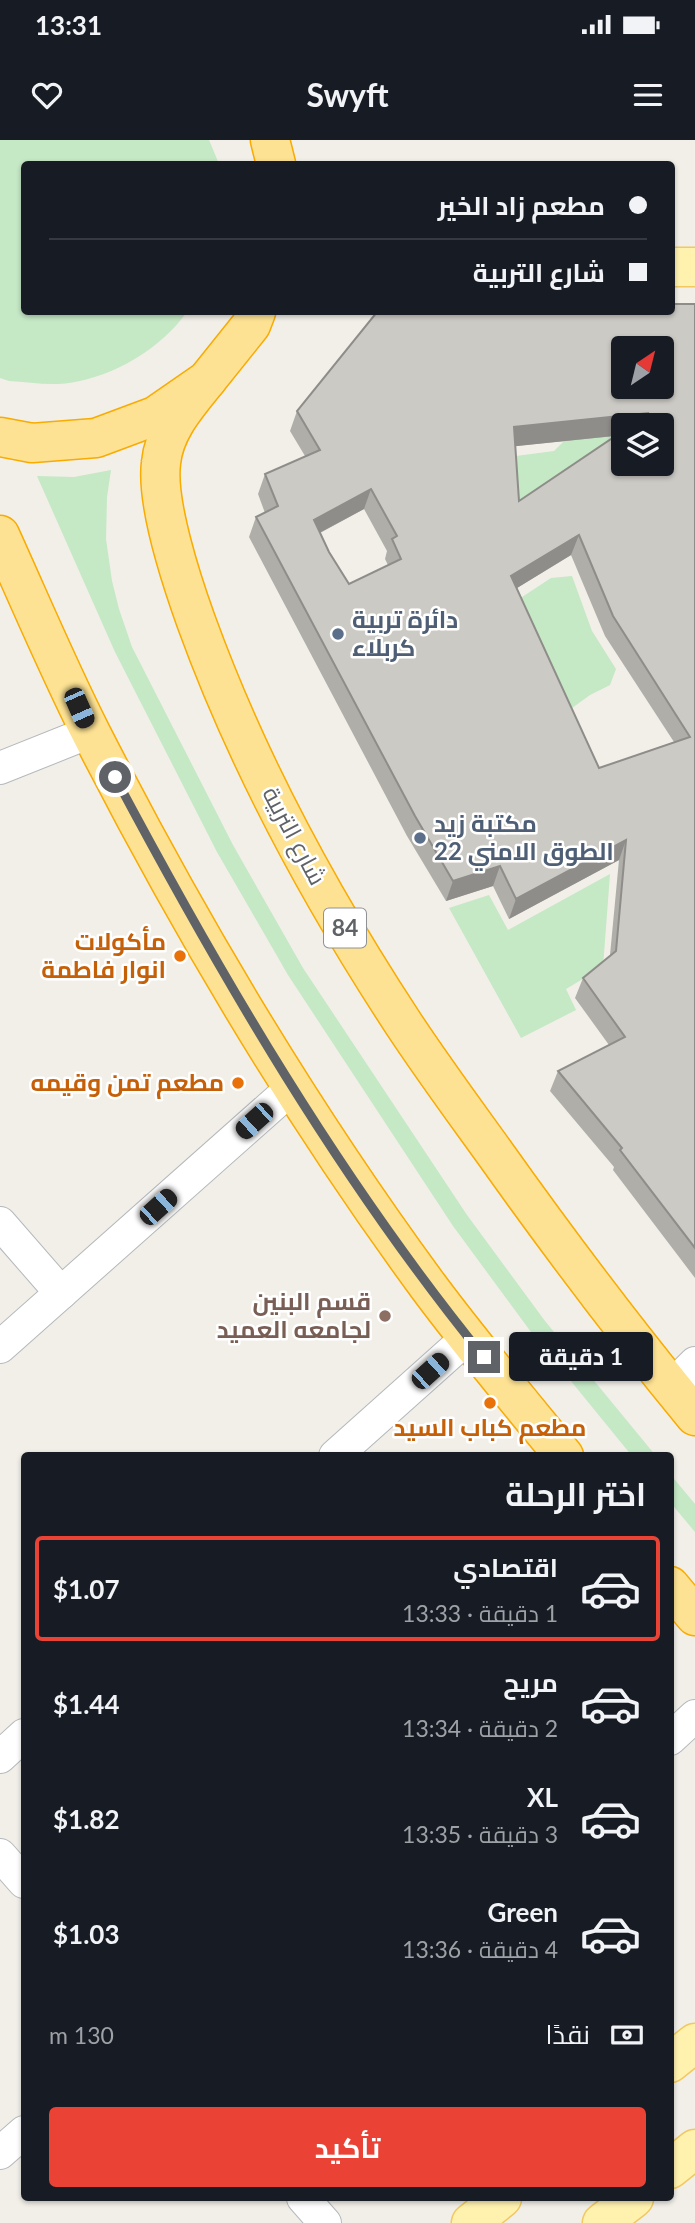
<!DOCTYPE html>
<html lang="ar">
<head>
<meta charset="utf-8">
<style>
	:root { --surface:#171b24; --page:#242831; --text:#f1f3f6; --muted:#9ea1a6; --line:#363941; --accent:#ea4335 }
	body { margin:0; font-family:Lato,Cairo,sans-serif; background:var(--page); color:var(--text); direction:rtl; height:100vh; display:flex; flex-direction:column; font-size:26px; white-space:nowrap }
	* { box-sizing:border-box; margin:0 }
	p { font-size:23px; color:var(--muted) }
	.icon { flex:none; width:38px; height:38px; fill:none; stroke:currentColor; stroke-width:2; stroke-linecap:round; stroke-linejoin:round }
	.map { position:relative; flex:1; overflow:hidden; direction:ltr }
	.sheet { position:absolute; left:21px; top:1312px; width:653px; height:749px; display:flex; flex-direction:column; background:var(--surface); border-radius:7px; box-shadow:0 2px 5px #0004; direction:rtl }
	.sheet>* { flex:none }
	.banner { position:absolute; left:21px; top:21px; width:654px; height:154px; border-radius:7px; box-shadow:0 2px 5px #0004; direction:rtl; display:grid; align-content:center; height:154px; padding:0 28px; background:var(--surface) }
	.needle { width:46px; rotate:35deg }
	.fabs { position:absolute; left:611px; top:196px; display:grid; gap:14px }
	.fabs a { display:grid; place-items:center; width:63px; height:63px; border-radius:7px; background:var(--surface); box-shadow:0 2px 5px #0004; font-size:35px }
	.end { position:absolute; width:32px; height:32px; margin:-16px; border:9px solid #5f6368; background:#fff; box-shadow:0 0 0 4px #fff }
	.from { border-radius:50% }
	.bubble { position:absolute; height:49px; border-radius:7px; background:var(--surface); box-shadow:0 2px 5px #0004; font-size:23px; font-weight:700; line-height:49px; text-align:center; direction:rtl }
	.car { position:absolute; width:21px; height:42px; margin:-21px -10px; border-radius:9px; box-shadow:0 0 5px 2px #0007; background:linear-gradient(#222 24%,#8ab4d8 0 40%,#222 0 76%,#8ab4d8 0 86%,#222 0) }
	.banner b { display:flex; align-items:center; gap:24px; height:66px; font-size:26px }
	.banner b+b { border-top:2px solid var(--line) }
	.banner i { width:18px; height:18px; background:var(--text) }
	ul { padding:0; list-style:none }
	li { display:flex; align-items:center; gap:21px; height:105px; margin:0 14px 10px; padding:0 14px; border:4px solid transparent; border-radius:7px }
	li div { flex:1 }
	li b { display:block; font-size:26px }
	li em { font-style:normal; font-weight:700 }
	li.current { border-color:var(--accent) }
	li>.icon { width:63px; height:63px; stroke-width:1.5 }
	h2 { padding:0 28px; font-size:32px; line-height:84px }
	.pay { display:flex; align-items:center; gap:18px; height:77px; padding:0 28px; font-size:26px }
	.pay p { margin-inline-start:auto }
	.primary-button { display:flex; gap:14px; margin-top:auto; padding:14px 28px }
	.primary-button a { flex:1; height:80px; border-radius:7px; background:var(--accent); color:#fff; font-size:28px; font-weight:700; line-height:80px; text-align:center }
	.status { display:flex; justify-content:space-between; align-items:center; height:49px; padding:0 35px; background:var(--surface); direction:ltr }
	.status svg { height:19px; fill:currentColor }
	header { display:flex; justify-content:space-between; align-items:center; height:91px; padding:0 28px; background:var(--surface); font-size:32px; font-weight:700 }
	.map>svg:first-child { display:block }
</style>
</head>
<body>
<div class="status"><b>13:31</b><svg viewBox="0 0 49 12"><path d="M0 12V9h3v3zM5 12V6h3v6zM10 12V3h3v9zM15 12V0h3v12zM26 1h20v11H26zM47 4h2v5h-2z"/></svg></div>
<header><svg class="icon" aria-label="menu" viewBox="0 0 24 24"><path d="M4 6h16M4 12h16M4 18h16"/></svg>Swyft<svg class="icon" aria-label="heart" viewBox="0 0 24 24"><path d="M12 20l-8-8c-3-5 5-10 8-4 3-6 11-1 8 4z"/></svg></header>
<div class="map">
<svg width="695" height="2083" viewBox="0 0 695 2083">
	<rect width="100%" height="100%" fill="#f1efe8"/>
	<g fill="#c5e8c5">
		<path d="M0 0H209L219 24H24V172H187C160 209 115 236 69 243 50 246 28 242 9 241L0 238Z"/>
		<polygon points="623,285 623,306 521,363 510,352 516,316 554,311 564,301"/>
		<polygon points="111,330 107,357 106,399 112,441 119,469 132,507 233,705 303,828 467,1075 545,1181 656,1316 632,1316 531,1192 453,1086 288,835 217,712 115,512 37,336 74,337"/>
		<polygon points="572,436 592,491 616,529 610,545 590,555 572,568 544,541 516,461 551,438"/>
		<polygon points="610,734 603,827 566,849 576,870 521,898 449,768 489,755 508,790"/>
		<polygon points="670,1334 695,1364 695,1392 670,1362"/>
	</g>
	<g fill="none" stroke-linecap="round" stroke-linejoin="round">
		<defs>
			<g id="street">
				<polyline points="0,628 90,592"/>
				<polyline points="0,1083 61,1153"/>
				<polyline points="0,1207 293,947"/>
				<polyline points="671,1247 695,1223"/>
				<polyline points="335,1316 467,1198"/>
				<polyline points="670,1599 695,1576"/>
				<polyline points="0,1617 24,1595"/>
				<polyline points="0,1715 24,1742"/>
				<polyline points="0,2013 24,1992"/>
				<polyline points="303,2058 325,2083"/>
			</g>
			<g id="primary">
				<polyline points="672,127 695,127"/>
				<polyline points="670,1923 695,1903"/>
				<polyline points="670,2029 695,2009"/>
				<polyline points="471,2083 502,2058"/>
				<polyline points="602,2083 634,2058"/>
			</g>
			<g id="highway">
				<polyline points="270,0 276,24"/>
				<path d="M207 240C187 265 164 290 161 323 156 363 182 442 196 481 247 622 321 758 403 883 432 927 463 969 494 1012 558 1102 625 1191 695 1276"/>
				<polyline points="0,297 32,303 96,298 155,276 207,240 251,185 256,172"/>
				<path d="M0 395C30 461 58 528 91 593 189 785 300 972 428 1146 471 1204 518 1260 564 1316"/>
				<polyline points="670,1446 695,1476"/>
			</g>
		</defs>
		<use href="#street" stroke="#b5b8bc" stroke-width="34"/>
		<use href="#primary" stroke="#f2c960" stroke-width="41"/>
		<use href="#highway" stroke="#f9ab00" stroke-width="41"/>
		<use href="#street" stroke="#fff" stroke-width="32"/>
		<use href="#primary" stroke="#fff2af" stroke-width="38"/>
		<use href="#highway" stroke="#fde293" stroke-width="38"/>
	</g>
	<path fill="#afaea9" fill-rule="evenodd" d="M695 164V1138L613 1030 614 1027 550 951 558 931 609 905 575 858 583 838 610 815 619 720 509 779 493 746 446 761 407 696 249 397 256 377 265 373 258 354 265 334 305 316 290 291 297 271 672 172ZM615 296 519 361 515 306ZM364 369 387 411 385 419 388 425 349 444 329 412 320 393ZM571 415 605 496 674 602 599 628 517 448Z"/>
	<g fill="#8f8d8a">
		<polygon points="649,273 644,285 623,285 623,295 507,307 514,287"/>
		<polygon points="371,349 364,369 306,400 314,380"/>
		<polygon points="579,395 571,415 504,456 511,436"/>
		<polygon points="626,700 619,720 509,779 516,759"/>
		<polygon points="500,726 493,746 446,761 453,741"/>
	</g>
	<path fill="#cccac5" stroke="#8f8d8a" stroke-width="2" fill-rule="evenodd" d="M672 164H695V1108L620 1010 622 1008 558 931 625 897 583 838 616 811 626 700 516 759 500 726 453 741 415 676 256 377 278 366 265 334 320 310 297 271 377 172H672ZM623 208H662V247H623ZM649 273 631 285H662V324H623V291L519 361 514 287ZM371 349 397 396 392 399 401 419 349 444 329 412 314 380ZM579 395 613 476 690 597 599 628 511 436Z"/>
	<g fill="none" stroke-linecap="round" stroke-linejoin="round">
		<path stroke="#5f6368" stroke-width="9" d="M115 637C222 838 340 1040 484 1217"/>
	</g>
	<g fill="#5c6f8a" stroke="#fff" stroke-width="2.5">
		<circle cx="338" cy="494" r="7"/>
		<circle cx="420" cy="698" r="7"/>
	</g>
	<g fill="#e8710a" stroke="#fff" stroke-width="2.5">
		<circle cx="180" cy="816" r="7"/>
		<circle cx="238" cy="943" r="7"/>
		<circle cx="490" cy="1263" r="7"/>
	</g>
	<circle fill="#8d6e63" stroke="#fff" stroke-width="2.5" cx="385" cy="1176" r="7"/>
	<g text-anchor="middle" stroke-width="5" stroke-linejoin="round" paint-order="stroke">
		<rect fill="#fff" stroke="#8f9295" stroke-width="2" x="324" y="768.5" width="42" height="39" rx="5"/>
		<g font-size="23" font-weight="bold" fill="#5f6368">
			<text x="345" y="796">84</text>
		</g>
		<g font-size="24" font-weight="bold" fill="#4e5e75" stroke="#fff" text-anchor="start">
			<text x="352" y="488">دائرة تربية<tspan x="352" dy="28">كربلاء</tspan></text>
			<text x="434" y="692">مكتبة زيد<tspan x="434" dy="28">الطوق الامني 22</tspan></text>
		</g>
		<g font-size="24" fill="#5f6368" stroke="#fff">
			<text transform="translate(294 696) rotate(62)" y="8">شارع التربية</text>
		</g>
		<g font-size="24" font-weight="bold" fill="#c56008" stroke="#fff" text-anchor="end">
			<text x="166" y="810">مأكولات<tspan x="166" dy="28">انوار فاطمة</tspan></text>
			<text x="224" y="951">مطعم تمن وقيمه</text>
			<text x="490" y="1296" text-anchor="middle">مطعم كباب السيد</text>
		</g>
		<g font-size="24" font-weight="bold" fill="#785e54" stroke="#fff" text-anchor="end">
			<text x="371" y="1170">قسم البنين<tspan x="371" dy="28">لجامعه العميد</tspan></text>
		</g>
	</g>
</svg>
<div class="fabs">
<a><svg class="needle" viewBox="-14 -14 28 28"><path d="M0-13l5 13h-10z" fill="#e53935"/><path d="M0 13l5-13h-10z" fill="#9ea1a6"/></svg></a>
<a><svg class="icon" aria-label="layers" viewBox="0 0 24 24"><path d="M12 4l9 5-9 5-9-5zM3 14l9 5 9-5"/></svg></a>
</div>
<i class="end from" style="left:115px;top:637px"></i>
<i class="end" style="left:484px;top:1217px"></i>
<div class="bubble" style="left:509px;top:1192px;width:144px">1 دقيقة</div>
<i class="car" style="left:79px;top:568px;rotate:156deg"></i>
<i class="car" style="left:254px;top:981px;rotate:228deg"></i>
<i class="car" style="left:158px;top:1067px;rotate:48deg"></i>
<i class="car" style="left:430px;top:1231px;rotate:48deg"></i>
<div class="banner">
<b><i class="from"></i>مطعم زاد الخير</b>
<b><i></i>شارع التربية</b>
</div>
<section class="sheet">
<h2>اختر الرحلة</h2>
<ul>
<li class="current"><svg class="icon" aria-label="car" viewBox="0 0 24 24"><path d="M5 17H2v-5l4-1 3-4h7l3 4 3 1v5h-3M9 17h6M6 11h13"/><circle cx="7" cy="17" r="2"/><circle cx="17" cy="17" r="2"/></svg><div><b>اقتصادي</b><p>1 دقيقة · 13:33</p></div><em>$1.07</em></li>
<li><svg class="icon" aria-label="car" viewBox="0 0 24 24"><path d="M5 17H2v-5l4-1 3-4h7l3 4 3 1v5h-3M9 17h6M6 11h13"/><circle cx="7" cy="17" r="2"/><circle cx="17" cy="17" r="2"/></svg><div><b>مريح</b><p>2 دقيقة · 13:34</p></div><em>$1.44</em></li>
<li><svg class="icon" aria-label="car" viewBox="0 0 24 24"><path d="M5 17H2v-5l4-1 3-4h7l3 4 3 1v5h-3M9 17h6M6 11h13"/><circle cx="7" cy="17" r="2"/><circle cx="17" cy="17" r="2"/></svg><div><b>XL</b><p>3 دقيقة · 13:35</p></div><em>$1.82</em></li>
<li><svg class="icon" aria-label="car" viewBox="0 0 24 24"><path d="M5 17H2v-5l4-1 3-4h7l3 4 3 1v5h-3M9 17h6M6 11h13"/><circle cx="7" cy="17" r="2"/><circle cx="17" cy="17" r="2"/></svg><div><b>Green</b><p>4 دقيقة · 13:36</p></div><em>$1.03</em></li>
</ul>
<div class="pay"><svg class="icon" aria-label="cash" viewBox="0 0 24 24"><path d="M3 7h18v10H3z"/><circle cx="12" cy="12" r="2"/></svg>نقدًا<p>130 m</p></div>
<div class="primary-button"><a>تأكيد</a></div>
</section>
</div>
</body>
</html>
